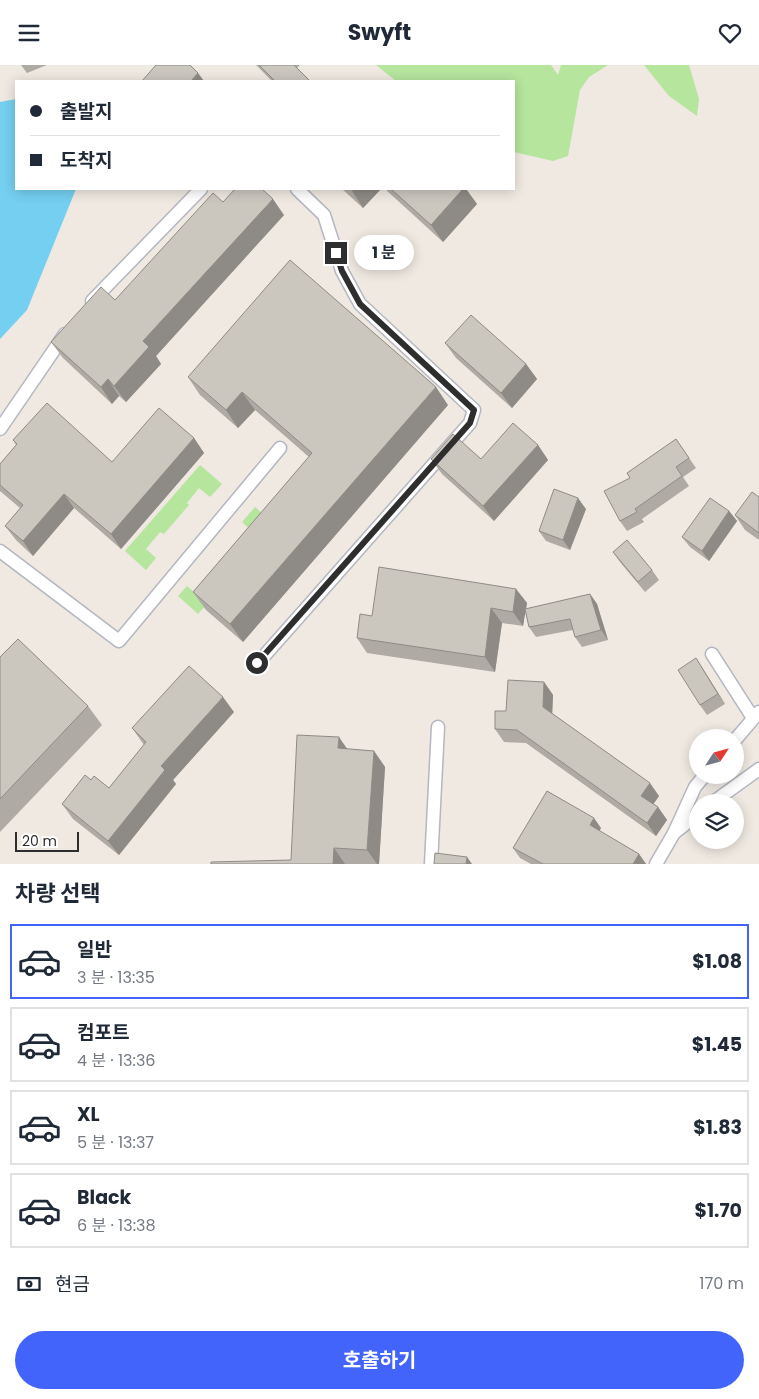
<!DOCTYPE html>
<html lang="ko">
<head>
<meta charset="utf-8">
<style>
	:root { --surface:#fff; --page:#f6f6f7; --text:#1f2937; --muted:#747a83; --line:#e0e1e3; --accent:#4264fb }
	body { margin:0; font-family:Poppins,"Noto Sans KR",sans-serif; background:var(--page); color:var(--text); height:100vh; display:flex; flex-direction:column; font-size:19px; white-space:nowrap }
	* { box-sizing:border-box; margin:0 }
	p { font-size:16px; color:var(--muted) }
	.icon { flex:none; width:28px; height:28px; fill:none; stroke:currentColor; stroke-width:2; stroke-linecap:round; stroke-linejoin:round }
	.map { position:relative; height:799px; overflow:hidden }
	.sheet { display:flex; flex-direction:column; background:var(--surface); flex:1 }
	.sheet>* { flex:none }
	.hud { position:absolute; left:15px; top:15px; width:500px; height:110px; border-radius:0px; box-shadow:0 2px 12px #0003; display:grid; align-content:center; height:110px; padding:0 15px; background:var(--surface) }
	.needle { width:32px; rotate:54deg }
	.controls { position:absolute; left:689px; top:664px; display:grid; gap:10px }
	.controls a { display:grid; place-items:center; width:55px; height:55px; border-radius:50%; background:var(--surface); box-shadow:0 2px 12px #0003; font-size:25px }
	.scale { position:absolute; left:15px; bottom:12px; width:64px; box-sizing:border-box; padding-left:5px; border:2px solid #2e2e2e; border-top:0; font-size:14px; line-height:18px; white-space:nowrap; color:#2e2e2e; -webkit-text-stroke:4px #fff; paint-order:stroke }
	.end { position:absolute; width:22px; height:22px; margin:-11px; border:6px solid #2e2e2e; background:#fff; box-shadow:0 0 0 2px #fff }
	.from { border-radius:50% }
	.bubble { position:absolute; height:35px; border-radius:18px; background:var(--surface); box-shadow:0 2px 12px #0003; font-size:16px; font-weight:700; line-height:35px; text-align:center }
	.hud b { display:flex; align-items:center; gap:18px; height:48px; font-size:19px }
	.hud b+b { border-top:1px solid var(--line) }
	.hud i { width:12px; height:12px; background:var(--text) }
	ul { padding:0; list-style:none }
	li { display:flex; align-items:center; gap:15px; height:75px; margin:0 10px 8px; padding:0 5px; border:2px solid var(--line); border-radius:0px }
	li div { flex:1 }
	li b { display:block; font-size:19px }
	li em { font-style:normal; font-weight:700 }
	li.current { border-color:var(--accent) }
	li>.icon { width:45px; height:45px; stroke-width:1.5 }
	h2 { padding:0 15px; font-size:22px; line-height:60px }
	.pay { display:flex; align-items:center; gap:12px; height:55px; padding:0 15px; font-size:19px }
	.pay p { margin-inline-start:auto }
	.button { display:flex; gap:10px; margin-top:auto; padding:10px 15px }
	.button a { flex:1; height:58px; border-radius:30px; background:var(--accent); color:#fff; font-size:20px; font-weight:700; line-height:58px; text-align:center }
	header { display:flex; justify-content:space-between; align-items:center; height:65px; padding:0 15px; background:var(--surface); font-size:22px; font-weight:700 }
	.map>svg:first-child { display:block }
</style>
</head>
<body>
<header><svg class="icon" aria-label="menu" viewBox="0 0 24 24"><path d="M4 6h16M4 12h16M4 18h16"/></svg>Swyft<svg class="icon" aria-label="heart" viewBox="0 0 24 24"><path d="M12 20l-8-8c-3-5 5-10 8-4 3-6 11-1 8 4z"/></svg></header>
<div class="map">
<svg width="759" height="799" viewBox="0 0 759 799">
	<rect width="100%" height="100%" fill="#efe9e1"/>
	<g fill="#b6e59e">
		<polygon points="376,0 551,0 558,10 561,0 608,0 589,12 580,25 568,91 553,96 514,87 514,16 396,16"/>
		<polygon points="644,0 689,0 699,34 697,51 669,31"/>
		<polygon points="200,400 222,419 210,432 199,423 187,438 189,440 164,469 160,467 146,484 156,493 146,505 125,486"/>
		<polygon points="255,442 275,460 198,549 178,531 187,521 200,532 255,469 242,457"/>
	</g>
	<polygon fill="#75cff0" points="16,34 16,124 76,124 27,245 0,274 0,37"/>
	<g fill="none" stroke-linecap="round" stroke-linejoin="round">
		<defs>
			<g id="lane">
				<polyline points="92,236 201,124"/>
				<polyline points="0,364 65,269"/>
				<polyline points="0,486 119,576 280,383"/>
				<polyline points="712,589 753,653"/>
				<polyline points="257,599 470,358 474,345 360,239 342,206 324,150 297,124"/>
				<polyline points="735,675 759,647"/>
				<polyline points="712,738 759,704"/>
				<polyline points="674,768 695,722 705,710"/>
				<polyline points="431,799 438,662"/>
				<polyline points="656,799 674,768 698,749"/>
			</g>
		</defs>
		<use href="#lane" stroke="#b4b7c1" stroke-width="15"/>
		<use href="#lane" stroke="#fff" stroke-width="12"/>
	</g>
	<g fill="#afaba4">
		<polygon points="21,0 47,0 27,8"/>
		<polygon points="256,0 300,0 297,3 310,16 272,16"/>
		<polygon points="342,124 381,124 363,143"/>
		<polygon points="385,124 466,124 477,139 443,177"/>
		<polygon points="223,137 284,150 156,291 161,299 126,337 119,331 112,339 63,293 51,277 115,235"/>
		<polygon points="445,278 526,299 537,314 512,343 456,293"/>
		<polygon points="188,312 448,340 243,577 206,545 193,527 309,392 255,345 238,363 200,330"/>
		<polygon points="194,373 204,388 121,484 74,443 33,491 16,475 5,461 20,443 0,426 0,399 16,380 13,375 112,397"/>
		<polygon points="676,374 696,403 683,412 689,421 642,454 644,457 627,466 620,456 630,413"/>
		<polygon points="538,380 548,395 494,456 442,409 431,394 481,394"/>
		<polygon points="759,432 759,475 745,465 735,450"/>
		<polygon points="586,444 570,485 546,476 539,466"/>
		<polygon points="729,446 737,456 709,496 690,482 682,472"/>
		<polygon points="613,487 652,505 659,515 645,527 620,497"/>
		<polygon points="516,524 527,538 526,544 590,529 597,539 608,575 582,582 575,572 573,565 536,572 529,562 525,546 523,561 502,558 495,607 367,588 357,573 372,551"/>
		<polygon points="0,592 88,641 102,660 0,767"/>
		<polygon points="696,593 725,639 707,650 700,640"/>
		<polygon points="544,617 553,630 552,648 659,731 653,739 658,742 667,755 656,771 526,678 504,677 495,664 506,646"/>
		<polygon points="234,647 173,715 176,719 119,790 73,754 62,739 91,715 109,723 144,680 132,663"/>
		<polygon points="347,684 374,686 385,702 379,799 211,799 291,795"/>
		<polygon points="601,763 599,766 639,789 646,799 531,799 520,793 513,783"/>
	</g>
	<g fill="#8e8b86">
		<polygon points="198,8 204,16 191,16"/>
		<polygon points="354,124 381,124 363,143 352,126"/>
		<polygon points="463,124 466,124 477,139 443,177 431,160"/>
		<polygon points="273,134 284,150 156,291 161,299 126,337 114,321 143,276"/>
		<polygon points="526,299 537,314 512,343 501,328"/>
		<polygon points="108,314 119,331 112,339 101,322"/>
		<polygon points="436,322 448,340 243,577 230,559"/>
		<polygon points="242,327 255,345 238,363 226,345"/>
		<polygon points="194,373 204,388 121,484 111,469"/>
		<polygon points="538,380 548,395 494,456 483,441"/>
		<polygon points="64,429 74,443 33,491 23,476"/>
		<polygon points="578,433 586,444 570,485 563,475"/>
		<polygon points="729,446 737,456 709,496 702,486"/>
		<polygon points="516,524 527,538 523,561 513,547"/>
		<polygon points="590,529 597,539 608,575 601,565"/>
		<polygon points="491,543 502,558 495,607 485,592"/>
		<polygon points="696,593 703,604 725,639 718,629"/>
		<polygon points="544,617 553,630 552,655 543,642"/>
		<polygon points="223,632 234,647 173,715 176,719 119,790 108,776 161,701"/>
		<polygon points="339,672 350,688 338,683"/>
		<polygon points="374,686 385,702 379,799 377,799 367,785"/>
		<polygon points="650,718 659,731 650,744 641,731"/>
		<polygon points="658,742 667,755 656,771 647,758"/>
		<polygon points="594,753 601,763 597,770 590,760"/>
		<polygon points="334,783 345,799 333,799"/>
		<polygon points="639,789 646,799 633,799"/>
		<polygon points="467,792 472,799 466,799"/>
	</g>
	<g fill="#cbc7bf" stroke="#8e8b86">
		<polygon points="156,0 190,0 198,8 191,16 142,16"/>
		<polygon points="259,0 294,0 310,16 275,16"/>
		<polygon points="235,124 262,124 273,134 143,276 149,282 114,321 108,314 101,322 51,277 101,222 115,235 213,128 223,137"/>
		<polygon points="391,124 463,124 431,160"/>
		<polygon points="290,195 436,322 230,559 193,527 312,388 242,327 226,345 188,312"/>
		<polygon points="471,250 526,299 501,328 445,278"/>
		<polygon points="47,338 112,397 159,343 194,373 111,469 64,429 23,476 5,461 23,440 0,420 0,399 17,379 13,375"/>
		<polygon points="513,358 538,380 483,441 431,394 453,369 481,394"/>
		<polygon points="676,374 689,393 676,402 682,411 635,444 637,447 620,456 604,426 630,413 627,408"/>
		<polygon points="554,424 578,433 563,475 539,466"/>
		<polygon points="752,427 759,432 759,468 735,450"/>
		<polygon points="710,433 729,446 702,486 682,472"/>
		<polygon points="627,475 652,505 638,517 613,487"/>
		<polygon points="379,502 516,524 513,547 491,543 485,592 357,573 360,549 372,551"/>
		<polygon points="590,529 601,565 575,572 570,554 529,562 525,544"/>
		<polygon points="18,574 88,641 0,734 0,592"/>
		<polygon points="696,593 718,629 700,640 678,605"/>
		<polygon points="189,601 223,632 161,701 165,705 108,776 62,739 85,710 91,715 94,711 109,723 146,677 132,663"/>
		<polygon points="508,615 544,617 543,642 650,718 641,731 658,742 647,758 517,665 495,664 495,646 506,646"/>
		<polygon points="297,670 339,672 338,683 374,686 367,785 334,783 333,799 211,799 211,797 291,795"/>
		<polygon points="547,726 594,753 590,760 639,789 633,799 543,799 513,783"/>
		<polygon points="435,788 467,792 466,799 434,799"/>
	</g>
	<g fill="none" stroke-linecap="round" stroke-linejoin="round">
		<polyline stroke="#2e2e2e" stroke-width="6" points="257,598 470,358 474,345 360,239 342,206 336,188"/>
	</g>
</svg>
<div class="controls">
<a><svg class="needle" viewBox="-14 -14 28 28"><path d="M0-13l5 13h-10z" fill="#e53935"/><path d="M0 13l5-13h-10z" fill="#747a83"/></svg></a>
<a><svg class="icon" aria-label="layers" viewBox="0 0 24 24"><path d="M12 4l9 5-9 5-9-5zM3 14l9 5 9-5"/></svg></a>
</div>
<div class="scale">20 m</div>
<i class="end from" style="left:257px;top:598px"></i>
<i class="end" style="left:336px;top:188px"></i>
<div class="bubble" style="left:354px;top:170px;width:60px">1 분</div>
<div class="hud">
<b><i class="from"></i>출발지</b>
<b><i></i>도착지</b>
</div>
</div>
<section class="sheet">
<h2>차량 선택</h2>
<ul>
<li class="current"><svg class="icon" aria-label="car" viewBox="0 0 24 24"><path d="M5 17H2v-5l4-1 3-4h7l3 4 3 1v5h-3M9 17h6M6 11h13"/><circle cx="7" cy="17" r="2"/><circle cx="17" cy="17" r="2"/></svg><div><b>일반</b><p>3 분 · 13:35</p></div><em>$1.08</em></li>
<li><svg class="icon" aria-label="car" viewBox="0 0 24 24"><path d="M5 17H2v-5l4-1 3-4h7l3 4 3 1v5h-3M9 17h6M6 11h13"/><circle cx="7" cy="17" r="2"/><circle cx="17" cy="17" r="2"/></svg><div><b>컴포트</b><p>4 분 · 13:36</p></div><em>$1.45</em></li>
<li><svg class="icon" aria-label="car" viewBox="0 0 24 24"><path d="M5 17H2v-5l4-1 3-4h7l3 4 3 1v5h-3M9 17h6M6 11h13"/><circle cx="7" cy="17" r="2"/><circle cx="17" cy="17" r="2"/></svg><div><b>XL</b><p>5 분 · 13:37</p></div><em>$1.83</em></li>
<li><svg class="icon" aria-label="car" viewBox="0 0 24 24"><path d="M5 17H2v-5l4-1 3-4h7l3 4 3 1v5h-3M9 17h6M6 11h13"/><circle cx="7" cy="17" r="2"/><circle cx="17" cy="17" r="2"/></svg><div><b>Black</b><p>6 분 · 13:38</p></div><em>$1.70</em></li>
</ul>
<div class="pay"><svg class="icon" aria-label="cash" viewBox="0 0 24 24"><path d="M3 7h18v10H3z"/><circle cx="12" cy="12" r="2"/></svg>현금<p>170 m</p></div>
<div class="button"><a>호출하기</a></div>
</section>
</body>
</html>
